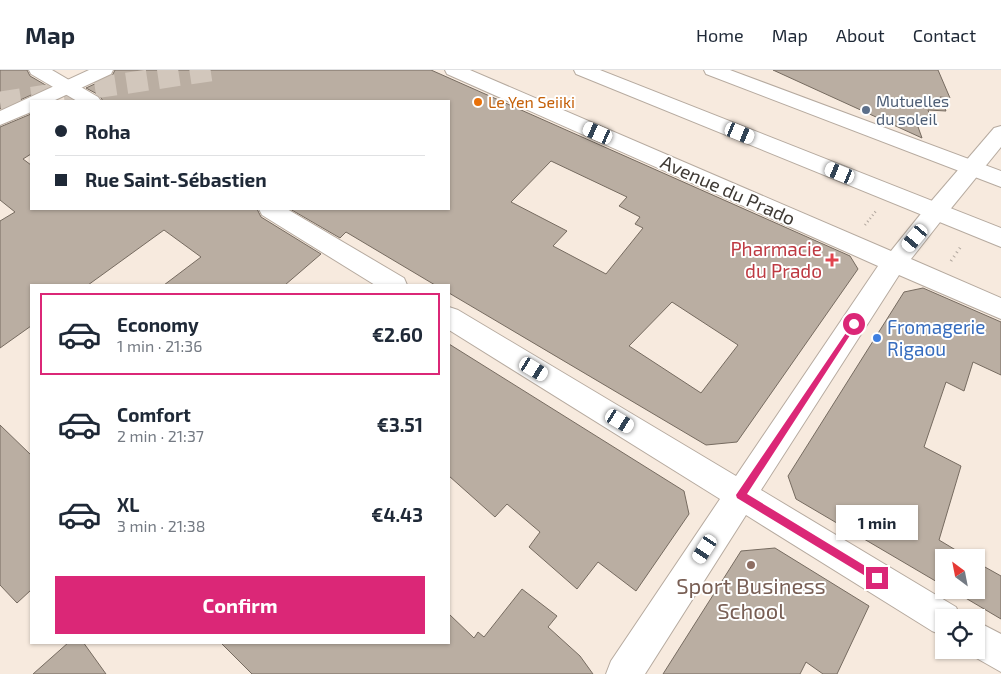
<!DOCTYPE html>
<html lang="en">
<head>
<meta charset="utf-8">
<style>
	:root { --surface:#fff; --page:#f2f2f3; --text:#1f2937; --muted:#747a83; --line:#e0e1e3; --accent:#db2777 }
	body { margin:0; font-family:"Exo 2",sans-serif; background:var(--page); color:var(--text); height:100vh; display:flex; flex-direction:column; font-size:19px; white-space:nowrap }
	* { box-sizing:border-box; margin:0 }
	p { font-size:16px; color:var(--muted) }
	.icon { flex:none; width:28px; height:28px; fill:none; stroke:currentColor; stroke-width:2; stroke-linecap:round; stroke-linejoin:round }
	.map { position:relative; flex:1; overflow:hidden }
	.side { position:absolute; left:30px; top:214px; width:420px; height:360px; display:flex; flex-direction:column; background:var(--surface); border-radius:0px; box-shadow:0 1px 4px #0004 }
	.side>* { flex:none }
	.banner { position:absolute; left:30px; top:30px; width:420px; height:110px; border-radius:0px; box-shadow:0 1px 4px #0004; display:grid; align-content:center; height:110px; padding:0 25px; background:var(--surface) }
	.needle { width:32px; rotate:328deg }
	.tools { position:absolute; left:935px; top:479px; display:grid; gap:10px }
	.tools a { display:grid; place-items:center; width:50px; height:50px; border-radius:0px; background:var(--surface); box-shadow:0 1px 4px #0004; font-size:25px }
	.end { position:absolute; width:22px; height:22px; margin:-11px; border:6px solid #db2777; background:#fff; box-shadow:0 0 0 2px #fff }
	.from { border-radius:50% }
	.bubble { position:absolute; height:35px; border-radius:0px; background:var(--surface); box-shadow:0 1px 4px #0004; font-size:16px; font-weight:700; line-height:35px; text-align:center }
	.car { position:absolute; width:15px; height:30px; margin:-15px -8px; border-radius:6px; box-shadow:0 0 4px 1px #0007; background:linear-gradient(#fff 24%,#345 0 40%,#fff 0 76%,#345 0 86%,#fff 0) }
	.banner b { display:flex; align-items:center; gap:18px; height:48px; font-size:19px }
	.banner b+b { border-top:1px solid var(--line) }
	.banner i { width:12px; height:12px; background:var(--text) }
	ul { padding:9px 0 0; list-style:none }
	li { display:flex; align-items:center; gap:15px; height:82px; margin:0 10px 8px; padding:0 15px; border:2px solid transparent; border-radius:0px }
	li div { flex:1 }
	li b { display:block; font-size:19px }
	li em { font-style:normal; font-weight:700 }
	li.active { border-color:var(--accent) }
	li>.icon { width:45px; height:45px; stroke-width:1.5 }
	.cta { display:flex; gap:10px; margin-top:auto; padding:10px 25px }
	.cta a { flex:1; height:58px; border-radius:0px; background:var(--accent); color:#fff; font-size:20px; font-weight:700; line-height:58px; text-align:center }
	header { display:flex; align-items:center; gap:30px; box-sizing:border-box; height:70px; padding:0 25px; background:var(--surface); border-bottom:1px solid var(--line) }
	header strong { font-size:24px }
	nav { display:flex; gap:28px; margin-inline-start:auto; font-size:18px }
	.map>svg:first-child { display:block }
</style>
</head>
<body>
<header>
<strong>Map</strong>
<nav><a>Home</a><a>Map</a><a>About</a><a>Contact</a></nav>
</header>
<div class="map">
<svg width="1001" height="604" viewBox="0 0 1001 604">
	<rect width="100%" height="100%" fill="#f7eade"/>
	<g fill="#baaea2" stroke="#766b60" fill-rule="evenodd">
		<polygon points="0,0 27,0 30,6 49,17 0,39"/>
		<path d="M115 0H431L850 186 858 199 737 372 706 375 449 223V215H435L346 162 340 168 290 139H449V31H103L99 25 86 18 112 6ZM551 91 627 127 619 136 640 147 635 154 643 158 606 204 553 176 567 161 511 132ZM672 232 738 275 701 323 629 276Z"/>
		<polygon points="773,0 938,0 950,28 940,27 946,41 928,40 933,55 917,54 922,68"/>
		<polygon points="31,44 31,84 23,89 31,95 31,139 257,139 261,147 321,184 285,215 164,215 201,187 164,160 88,215 31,215 31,256 0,278 0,151 15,142 0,130 0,57"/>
		<polygon points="923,218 1001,252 1001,305 973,292 964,321 946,312 924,377 961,396 939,470 969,488 944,488 944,516 796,429 788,406 904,222"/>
		<polygon points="449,274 684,421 689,444 636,521 598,492 577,519 529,477 540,462 507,434 495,447 449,406"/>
		<polygon points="0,355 31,385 31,520 17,533 0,515"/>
		<polygon points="775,478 869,536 837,604 823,604 806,592 800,604 663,604 741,481"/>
		<polygon points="976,492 1001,506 1001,549 952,520 976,520"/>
		<polygon points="522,519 557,546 548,557 580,586 593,604 252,604 220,572 449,572 449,544 474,568 478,562 484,567"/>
		<polygon points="69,572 83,572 106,604 33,604"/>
	</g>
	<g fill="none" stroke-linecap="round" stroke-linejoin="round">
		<polyline stroke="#d2c7bc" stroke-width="21" stroke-dasharray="21 11" stroke-linecap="butt" points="0,32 216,0"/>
		<defs>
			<g id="minor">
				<polygon points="29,0 52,0 98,27 101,31 77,31 31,4"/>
				<polygon points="445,0 470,0 891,181 928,135 936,133 944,135 947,141 944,147 911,189 1001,228 1001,249 899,205 761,420 956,537 961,548 944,548 944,566 932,561 746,445 645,604 606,604 611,591 720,429 449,260 449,237 458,240 736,406 878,196 447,4"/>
				<polygon points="704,0 730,0 1001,101 1001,117 706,4"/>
				<polygon points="259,139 287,139 404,208 407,215 375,215 262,145"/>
				<polygon points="976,551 1001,564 1001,602 964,581 976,580"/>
			</g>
			<polygon id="tertiary" points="1001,56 1001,77 944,147 936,149 928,147 925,141 928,135 994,58"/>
			<g id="secondary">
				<polygon points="89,0 113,0 111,4 53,31 31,31 31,42 0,55 0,41"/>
				<polygon points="574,0 600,0 1001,158 1001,177 576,4"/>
			</g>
		</defs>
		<use href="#minor" stroke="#b6aa9f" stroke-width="2"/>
		<use href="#tertiary" stroke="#b6aa9f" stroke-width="2"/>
		<use href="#secondary" stroke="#b6aa9f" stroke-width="2"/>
		<polyline stroke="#b0a69d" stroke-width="2.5" stroke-dasharray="1 3" stroke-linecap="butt" points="865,155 876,141"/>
		<polyline stroke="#b0a69d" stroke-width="3" stroke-dasharray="1 4" stroke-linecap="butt" points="951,191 962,175"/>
		<use href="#minor" fill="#fff" fill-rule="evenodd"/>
		<use href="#tertiary" fill="#fff" fill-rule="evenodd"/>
		<use href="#secondary" fill="#fff" fill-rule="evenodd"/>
	</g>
	<polygon fill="#db2777" points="854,251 856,252 856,256 747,424 880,505 880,511 877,513 737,428 736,425"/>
	<circle fill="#e8710a" stroke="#fff" stroke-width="2" cx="478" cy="32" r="5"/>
	<circle fill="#5c6f8a" stroke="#fff" stroke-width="2" cx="866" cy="40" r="5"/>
	<path fill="#e0444e" stroke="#fff" stroke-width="2" d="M829.5 182.5h5v5h5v5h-5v5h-5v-5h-5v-5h5z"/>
	<circle fill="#3f7fe0" stroke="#fff" stroke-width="2" cx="877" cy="268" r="5"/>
	<circle fill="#8d6e63" stroke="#fff" stroke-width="2" cx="751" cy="495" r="5"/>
	<g text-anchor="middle" stroke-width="4" stroke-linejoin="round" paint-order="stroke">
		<g font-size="16" fill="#4e5e75" stroke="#fff" text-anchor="start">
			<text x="876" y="37">Mutuelles<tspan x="876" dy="18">du soleil</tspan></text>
		</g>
		<g font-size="16" fill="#c56008" stroke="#fff" text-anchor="start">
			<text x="488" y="38">Le Yen Seiiki</text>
		</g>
		<g font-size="19" fill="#3e3934" stroke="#fff">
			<text transform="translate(728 120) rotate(24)" y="7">Avenue du Prado</text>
		</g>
		<g font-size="19" fill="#be3a42" stroke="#fff" text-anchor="end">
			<text x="822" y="186">Pharmacie<tspan x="822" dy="22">du Prado</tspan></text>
		</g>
		<g font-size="19" fill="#366cbe" stroke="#fff" text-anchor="start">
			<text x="887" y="264">Fromagerie<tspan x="887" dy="22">Rigaou</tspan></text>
		</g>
		<g font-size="22" fill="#785e54" stroke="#fff">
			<text x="751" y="524">Sport Business<tspan x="751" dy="25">School</tspan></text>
		</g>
	</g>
</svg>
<div class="tools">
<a><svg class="needle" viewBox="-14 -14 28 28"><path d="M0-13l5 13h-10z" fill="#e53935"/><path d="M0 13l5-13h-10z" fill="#747a83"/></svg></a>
<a><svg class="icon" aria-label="locate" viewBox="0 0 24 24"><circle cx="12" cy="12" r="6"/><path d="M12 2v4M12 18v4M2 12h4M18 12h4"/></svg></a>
</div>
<i class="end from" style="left:854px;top:254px"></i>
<i class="end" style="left:877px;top:508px"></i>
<div class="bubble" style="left:836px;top:435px;width:82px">1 min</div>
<i class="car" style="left:598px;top:63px;rotate:294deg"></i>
<i class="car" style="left:740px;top:63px;rotate:112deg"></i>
<i class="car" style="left:840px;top:103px;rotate:292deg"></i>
<i class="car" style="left:915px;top:168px;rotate:220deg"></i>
<i class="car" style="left:534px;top:299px;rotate:121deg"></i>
<i class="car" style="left:620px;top:351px;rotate:121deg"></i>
<i class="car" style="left:705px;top:479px;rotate:213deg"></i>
<div class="banner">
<b><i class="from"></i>Roha</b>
<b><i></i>Rue Saint-Sébastien</b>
</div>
<section class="side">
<ul>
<li class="active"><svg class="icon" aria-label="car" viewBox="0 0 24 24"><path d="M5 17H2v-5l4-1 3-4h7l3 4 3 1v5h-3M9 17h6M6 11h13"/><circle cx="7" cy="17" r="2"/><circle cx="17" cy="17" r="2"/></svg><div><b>Economy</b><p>1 min · 21:36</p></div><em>€2.60</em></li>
<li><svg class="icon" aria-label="car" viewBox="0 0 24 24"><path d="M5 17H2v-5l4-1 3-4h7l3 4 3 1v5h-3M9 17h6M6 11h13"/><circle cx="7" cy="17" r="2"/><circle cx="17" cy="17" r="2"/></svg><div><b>Comfort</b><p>2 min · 21:37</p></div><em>€3.51</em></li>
<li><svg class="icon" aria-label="car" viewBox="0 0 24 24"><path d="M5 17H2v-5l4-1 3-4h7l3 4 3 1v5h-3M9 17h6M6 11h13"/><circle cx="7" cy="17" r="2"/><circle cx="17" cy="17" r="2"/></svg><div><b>XL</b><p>3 min · 21:38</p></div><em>€4.43</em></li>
</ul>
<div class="cta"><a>Confirm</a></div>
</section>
</div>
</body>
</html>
